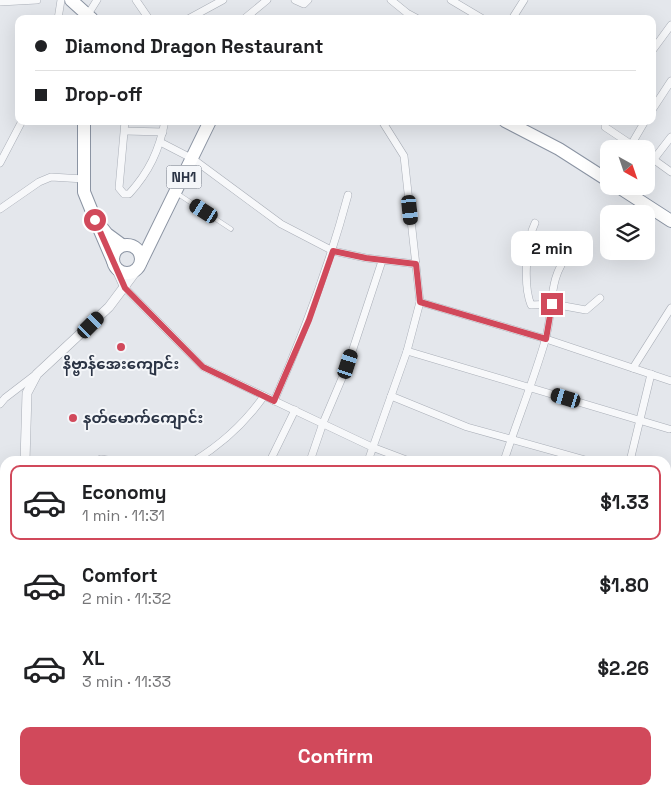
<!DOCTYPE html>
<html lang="en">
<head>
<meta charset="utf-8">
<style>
	:root { --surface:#fff; --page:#f2f2f2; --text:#202124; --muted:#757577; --line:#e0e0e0; --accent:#d1495b }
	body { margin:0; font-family:"Space Grotesk","Noto Sans Myanmar",sans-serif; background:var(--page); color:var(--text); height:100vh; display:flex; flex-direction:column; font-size:19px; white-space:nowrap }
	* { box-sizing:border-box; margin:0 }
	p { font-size:16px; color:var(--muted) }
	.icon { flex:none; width:28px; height:28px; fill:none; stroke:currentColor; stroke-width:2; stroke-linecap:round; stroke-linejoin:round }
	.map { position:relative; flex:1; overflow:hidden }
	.drawer { position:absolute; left:0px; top:456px; width:671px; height:339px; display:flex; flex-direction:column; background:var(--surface); border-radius:15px 15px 0 0; box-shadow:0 5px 20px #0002 }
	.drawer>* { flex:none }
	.top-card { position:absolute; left:15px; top:15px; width:641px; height:110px; border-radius:10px; box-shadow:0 5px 20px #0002; display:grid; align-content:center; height:110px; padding:0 20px; background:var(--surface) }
	.needle { width:32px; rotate:140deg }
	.tools { position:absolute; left:600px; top:140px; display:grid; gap:10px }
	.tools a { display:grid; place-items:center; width:55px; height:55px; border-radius:10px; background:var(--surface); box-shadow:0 5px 20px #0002; font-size:25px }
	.end { position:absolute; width:22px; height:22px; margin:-11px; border:6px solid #d1495b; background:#fff; box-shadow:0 0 0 2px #fff }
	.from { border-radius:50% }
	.bubble { position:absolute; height:35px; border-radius:10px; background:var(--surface); box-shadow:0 5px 20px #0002; font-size:16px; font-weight:700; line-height:35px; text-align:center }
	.car { position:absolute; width:15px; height:30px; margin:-15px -8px; border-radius:6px; box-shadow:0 0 4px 1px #0007; background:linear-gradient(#222 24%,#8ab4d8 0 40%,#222 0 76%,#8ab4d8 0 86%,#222 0) }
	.top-card b { display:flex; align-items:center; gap:18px; height:48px; font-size:19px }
	.top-card b+b { border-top:1px solid var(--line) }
	.top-card i { width:12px; height:12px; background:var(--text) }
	ul { padding:9px 0 0; list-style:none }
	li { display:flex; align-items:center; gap:15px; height:75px; margin:0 10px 8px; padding:0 10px; border:2px solid transparent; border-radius:10px }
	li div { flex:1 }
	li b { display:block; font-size:19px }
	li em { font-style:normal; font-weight:700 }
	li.on { border-color:var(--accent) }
	li>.icon { width:45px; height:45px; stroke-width:1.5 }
	.primary-button { display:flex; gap:10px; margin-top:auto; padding:10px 20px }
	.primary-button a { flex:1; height:58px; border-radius:10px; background:var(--accent); color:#fff; font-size:20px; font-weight:700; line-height:58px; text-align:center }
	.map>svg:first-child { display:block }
</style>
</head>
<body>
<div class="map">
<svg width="671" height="794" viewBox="0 0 671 794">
	<rect width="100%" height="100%" fill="#e4e7ec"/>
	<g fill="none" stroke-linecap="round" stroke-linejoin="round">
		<defs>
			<polyline id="service" points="178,194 231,229"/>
			<g id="minor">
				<polyline points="136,0 149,19"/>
				<polyline points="295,0 304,4 308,0"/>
				<polyline points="391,0 407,13 418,19"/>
				<polyline points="451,0 483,19"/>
				<polyline points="0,2 37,0"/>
				<polyline points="87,16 97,0"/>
				<polyline points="58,19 61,0"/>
				<polyline points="188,19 223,0"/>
				<polyline points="244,19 267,0"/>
				<polyline points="512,19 524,0"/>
				<polyline points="652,51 671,25"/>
				<polyline points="652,110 671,81"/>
				<path d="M125 121 119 188 124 194H129C149 172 159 151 165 121"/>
				<polyline points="605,121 605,127 638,149"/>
				<polyline points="125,131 163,132"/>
				<polyline points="162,143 193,159 281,224 333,251 366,258 416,264"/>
				<polyline points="631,145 645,121"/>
				<polyline points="646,154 671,172"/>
				<polyline points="654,159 671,137"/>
				<polyline points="0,163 22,121"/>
				<polyline points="0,209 39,182 51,177 84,179"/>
				<path d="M535 223C526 242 523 285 531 305L553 304 586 310 600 298"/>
				<polyline points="125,288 203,367 372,447 409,461"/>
				<polyline points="420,302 546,339 671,381"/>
				<polyline points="407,351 669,429"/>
				<polyline points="633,368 671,308"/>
				<polyline points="391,396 467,427 589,461"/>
				<path d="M274 401C304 333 329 266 348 195"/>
				<polyline points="0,404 5,398 35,375"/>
				<polyline points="101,459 114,461"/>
				<path d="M194 461C222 444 245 423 264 396"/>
				<polyline points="270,461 295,410"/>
				<polyline points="310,461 323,423 348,364 382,261"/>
				<polyline points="368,461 407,351 420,302 404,156 382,121"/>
				<path d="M504 461C517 421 533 382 545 341 555 307 546 279 571 251"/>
				<polyline points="630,461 651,374"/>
				<polyline points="666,479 667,479"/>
				<polyline points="666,547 671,550"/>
				<polyline points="183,790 188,794"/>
				<polyline points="399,790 403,794"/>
			</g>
			<g id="tertiary">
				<polyline points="115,266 125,288"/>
				<polyline points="25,461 27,393 37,374 109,307 139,267"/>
				<polyline points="0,511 5,503"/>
			</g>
			<g id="trunk">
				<polyline points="71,0 92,19"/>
				<polyline points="84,121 84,192 95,219"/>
				<polyline points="505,121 559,149 609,181"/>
				<polyline points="617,186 671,221"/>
				<circle cx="127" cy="259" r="14"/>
				<polyline points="113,261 95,219 107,234 122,245"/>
				<polyline points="141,262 210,121"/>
			</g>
		</defs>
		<use href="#service" stroke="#a9aeb7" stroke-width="5"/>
		<use href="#minor" stroke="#a9aeb7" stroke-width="8"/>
		<use href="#tertiary" stroke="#a9aeb7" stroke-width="10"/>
		<use href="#trunk" stroke="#8b94a3" stroke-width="14"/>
		<use href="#service" stroke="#f7f8fa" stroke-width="4"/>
		<use href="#minor" stroke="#f7f8fa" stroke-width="7"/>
		<use href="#tertiary" stroke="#f7f8fa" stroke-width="9"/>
		<use href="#trunk" stroke="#fff" stroke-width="12"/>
	</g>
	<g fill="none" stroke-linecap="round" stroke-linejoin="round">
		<polyline stroke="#d1495b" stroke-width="6" points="95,220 125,288 203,367 274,401 309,320 333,251 366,258 416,264 420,302 546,339 552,304"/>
	</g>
	<g fill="#d1495b" stroke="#f4f6f9" stroke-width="2">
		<circle cx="121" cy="347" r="5"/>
		<circle cx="73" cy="418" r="5"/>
	</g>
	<g text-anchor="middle" stroke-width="4" stroke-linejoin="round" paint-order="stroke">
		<rect fill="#f4f6f9" stroke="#676e7b" stroke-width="1" x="166.5" y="165.5" width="35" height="23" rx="4"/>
		<g font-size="14" font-weight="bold" fill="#2b3445">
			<text x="184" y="182">NH1</text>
		</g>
		<g font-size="15" font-weight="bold" fill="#2b3445" stroke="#f4f6f9">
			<text x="121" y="369">နိဗ္ဗာန်အေးကျောင်း</text>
			<text x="83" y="423" text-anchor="start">နတ်မောက်ကျောင်း</text>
		</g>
	</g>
</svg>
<div class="tools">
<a><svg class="needle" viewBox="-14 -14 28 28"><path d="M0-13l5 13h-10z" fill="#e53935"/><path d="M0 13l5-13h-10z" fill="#757577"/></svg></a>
<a><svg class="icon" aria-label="layers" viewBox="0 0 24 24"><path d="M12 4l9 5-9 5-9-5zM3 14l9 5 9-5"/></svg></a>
</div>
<i class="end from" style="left:95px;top:220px"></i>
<i class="end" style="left:552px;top:304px"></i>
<div class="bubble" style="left:511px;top:231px;width:82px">2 min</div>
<i class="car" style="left:410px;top:210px;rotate:174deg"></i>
<i class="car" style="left:204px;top:211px;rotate:303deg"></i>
<i class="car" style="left:91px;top:325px;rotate:45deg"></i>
<i class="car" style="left:348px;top:364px;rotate:18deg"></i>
<i class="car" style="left:566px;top:398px;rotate:287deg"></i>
<div class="top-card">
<b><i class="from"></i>Diamond Dragon Restaurant</b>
<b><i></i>Drop-off</b>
</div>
<section class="drawer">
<ul>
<li class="on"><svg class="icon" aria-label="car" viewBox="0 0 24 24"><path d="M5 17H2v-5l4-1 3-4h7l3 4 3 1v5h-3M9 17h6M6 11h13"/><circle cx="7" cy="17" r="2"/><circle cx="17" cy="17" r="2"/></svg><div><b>Economy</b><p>1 min · 11:31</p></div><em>$1.33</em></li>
<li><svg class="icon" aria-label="car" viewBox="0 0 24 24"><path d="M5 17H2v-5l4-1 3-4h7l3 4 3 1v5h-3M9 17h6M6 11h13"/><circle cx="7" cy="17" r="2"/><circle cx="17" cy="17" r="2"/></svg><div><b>Comfort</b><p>2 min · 11:32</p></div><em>$1.80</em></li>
<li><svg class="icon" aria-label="car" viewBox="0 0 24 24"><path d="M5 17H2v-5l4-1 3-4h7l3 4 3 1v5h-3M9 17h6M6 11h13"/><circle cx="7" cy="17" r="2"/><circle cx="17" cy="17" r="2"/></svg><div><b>XL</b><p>3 min · 11:33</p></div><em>$2.26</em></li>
</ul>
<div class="primary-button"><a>Confirm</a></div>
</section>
</div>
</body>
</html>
